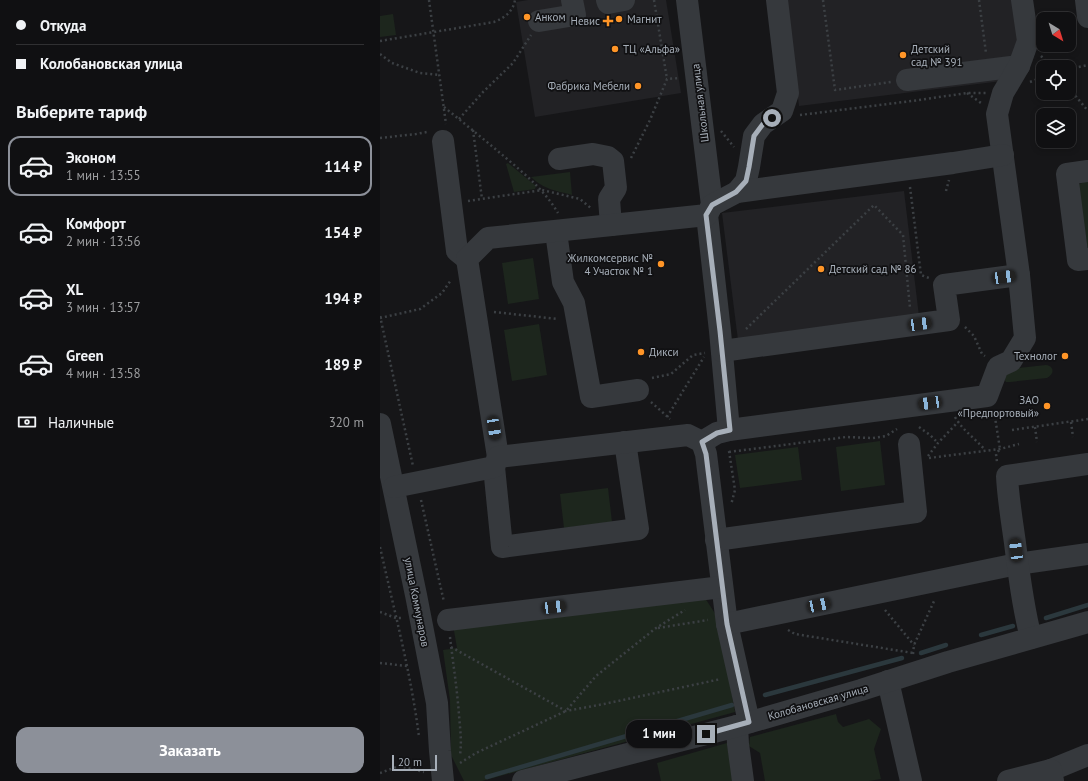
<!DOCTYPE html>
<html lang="ru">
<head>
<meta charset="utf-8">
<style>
	:root { --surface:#101012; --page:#19191b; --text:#f1f3f6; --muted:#9c9d9f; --line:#303032; --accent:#8c9099 }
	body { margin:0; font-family:"PT Sans",sans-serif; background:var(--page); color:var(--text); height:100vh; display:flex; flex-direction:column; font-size:15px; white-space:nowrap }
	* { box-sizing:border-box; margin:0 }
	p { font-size:13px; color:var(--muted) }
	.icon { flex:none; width:22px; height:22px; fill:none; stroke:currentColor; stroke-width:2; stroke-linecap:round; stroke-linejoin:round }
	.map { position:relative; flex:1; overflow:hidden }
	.drawer { display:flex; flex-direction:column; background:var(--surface); width:380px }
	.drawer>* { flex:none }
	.hud { display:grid; align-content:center; height:88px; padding:0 16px; background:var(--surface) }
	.needle { width:26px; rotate:142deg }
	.fabs { position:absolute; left:656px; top:12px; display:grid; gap:8px }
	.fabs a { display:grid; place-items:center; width:40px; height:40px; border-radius:8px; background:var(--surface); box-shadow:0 2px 6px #0003,0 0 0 1px var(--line); font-size:20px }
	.scale { position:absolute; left:12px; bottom:10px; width:45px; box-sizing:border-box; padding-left:4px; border:2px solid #a7afb9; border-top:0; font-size:11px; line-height:14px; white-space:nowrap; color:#a7afb9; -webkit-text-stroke:3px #111113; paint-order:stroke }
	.end { position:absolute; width:18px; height:18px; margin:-9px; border:5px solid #a7afb9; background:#111; box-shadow:0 0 0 2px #111 }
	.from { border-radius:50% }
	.bubble { position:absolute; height:28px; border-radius:12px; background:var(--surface); box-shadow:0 2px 6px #0003,0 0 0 1px var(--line); font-size:13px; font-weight:800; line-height:28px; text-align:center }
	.car { position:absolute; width:12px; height:24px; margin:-12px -6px; border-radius:5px; box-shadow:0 0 3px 1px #0007; background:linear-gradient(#222 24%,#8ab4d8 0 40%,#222 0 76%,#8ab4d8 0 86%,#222 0) }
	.hud b { display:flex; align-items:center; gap:14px; height:38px; font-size:15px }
	.hud b+b { border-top:1px solid var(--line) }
	.hud i { width:10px; height:10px; background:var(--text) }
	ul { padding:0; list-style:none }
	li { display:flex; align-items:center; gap:12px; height:60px; margin:0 8px 6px; padding:0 8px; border:2px solid transparent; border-radius:12px }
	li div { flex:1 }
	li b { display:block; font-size:15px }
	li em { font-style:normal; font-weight:800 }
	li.active { border-color:var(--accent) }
	li>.icon { width:36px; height:36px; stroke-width:1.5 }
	h2 { padding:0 16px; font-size:18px; line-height:48px }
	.pay { display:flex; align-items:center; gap:10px; height:44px; padding:0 16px; font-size:15px }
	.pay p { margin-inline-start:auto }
	.primary-button { display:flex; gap:8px; margin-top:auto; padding:8px 16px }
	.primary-button a { flex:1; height:46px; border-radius:12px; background:var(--accent); color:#fff; font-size:16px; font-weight:800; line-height:46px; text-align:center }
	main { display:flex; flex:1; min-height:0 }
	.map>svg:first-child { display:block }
</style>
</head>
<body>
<main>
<section class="drawer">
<div class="hud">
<b><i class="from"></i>Откуда</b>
<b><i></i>Колобановская улица</b>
</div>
<h2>Выберите тариф</h2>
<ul>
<li class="active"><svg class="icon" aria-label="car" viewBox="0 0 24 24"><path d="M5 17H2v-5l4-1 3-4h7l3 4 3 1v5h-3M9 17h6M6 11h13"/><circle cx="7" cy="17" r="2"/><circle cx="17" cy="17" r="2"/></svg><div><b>Эконом</b><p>1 мин · 13:55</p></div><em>114 ₽</em></li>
<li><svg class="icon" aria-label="car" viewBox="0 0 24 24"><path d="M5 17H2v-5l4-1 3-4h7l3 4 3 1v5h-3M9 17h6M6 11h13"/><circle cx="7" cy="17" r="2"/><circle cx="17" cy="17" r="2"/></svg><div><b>Комфорт</b><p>2 мин · 13:56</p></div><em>154 ₽</em></li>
<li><svg class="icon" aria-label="car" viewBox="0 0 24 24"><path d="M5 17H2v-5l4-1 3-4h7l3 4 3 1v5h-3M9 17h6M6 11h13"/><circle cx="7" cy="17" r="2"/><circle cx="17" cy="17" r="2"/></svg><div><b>XL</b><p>3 мин · 13:57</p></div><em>194 ₽</em></li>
<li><svg class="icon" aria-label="car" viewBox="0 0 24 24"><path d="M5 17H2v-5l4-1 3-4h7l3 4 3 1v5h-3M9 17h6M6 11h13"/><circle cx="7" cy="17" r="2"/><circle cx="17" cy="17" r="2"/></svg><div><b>Green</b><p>4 мин · 13:58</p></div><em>189 ₽</em></li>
</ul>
<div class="pay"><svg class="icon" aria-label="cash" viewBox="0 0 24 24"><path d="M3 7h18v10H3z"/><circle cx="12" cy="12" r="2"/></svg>Наличные<p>320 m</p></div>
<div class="primary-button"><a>Заказать</a></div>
</section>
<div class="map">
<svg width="708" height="781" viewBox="0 0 708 781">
	<rect width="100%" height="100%" fill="#161618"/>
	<g fill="#222225">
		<polygon points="148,0 286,0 301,93 155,117 136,2"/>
		<polygon points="406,0 633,0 638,43 622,81 419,106"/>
		<polygon points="524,191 541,333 360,356 342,213"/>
	</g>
	<g fill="#1d261d">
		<polygon points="13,14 16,35 0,37 0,16"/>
		<polygon points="128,163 156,186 155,189 134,192 126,164"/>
		<path d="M190 172 192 195C174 190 165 190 151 177Z"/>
		<polygon points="707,180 708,180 708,252 698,185"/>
		<polygon points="153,258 159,299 128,304 122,263"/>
		<polygon points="159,324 167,375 132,381 124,330"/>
		<path d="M666 365C674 366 675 374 667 378L630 382H626L624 379 629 369Z"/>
		<polygon points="500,441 505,485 461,491 456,447"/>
		<polygon points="418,447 422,480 360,488 355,455"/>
		<polygon points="228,488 232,522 184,528 180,494"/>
		<polygon points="325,598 338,618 355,712 102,781 84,781 71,755 70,700 63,650 77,648 73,625"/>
		<polygon points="456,714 458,722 463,727 489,719 501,729 494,749 501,779 489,781 385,781 380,753 369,746 370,737"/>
		<polygon points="347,743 353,781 281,781 277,763"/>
	</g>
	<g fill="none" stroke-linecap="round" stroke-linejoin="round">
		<g stroke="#2b383d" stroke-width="4.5">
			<polyline points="666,618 708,605"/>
			<polyline points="601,635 633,626"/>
			<polyline points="541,653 566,645"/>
			<polyline points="385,695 522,658"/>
			<polyline points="107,777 352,705"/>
		</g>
		<g stroke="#3c4044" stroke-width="2.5" stroke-dasharray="2 3" stroke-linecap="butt">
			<polyline points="49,0 66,124"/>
			<polyline points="274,0 287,79"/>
			<polyline points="443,0 455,90 511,82"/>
			<polyline points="599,0 606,53"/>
			<path d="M0 41 114 22C124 18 133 12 135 0"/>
			<polyline points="0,54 12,63 40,73 60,75"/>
			<polyline points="661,56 672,67"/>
			<polyline points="689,69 708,65"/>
			<polyline points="650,82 663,77"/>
			<polyline points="689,88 708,111"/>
			<polyline points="587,93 601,103"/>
			<path d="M64 107C85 124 106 141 126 158 146 175 165 191 178 213"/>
			<polyline points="420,115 532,101 587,93 606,93"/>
			<polyline points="79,119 103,92 133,63 151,35"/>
			<polyline points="93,130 102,199"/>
			<polyline points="341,131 354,147"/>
			<polyline points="0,138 36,134 47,132"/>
			<polyline points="251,158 270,120 287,79 300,78"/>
			<polyline points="530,187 541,275 549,278"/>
			<polyline points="566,191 569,180"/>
			<polyline points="88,201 162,190 200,199 212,209"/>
			<polyline points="114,312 178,319"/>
			<polyline points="0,316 33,466"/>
			<polyline points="0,318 40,309 62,293 71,280"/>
			<polyline points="585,327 594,336 602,354 605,356"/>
			<polyline points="366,329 494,205 523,235 530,308"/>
			<polyline points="272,378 291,374 313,355 325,353"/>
			<polyline points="271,402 290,419"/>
			<polyline points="614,411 620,449 616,454 617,462"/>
			<polyline points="287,417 324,357"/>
			<path d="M575 417C583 431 595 438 605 450"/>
			<polyline points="691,422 693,437"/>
			<polyline points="539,427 550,435 558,443"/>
			<polyline points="655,427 657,442"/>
			<polyline points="632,430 708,419"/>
			<polyline points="349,451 355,490 351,505"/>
			<polyline points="349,452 466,437 493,438 506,436 517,429"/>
			<polyline points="548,456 558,443 578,422"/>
			<polyline points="549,458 620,449 639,444"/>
			<polyline points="41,500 64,602"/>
			<path d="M0 547C14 610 31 673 39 737"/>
			<polyline points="505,610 534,645"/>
			<polyline points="0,612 16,618 22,618"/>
			<polyline points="278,628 328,620"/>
			<polyline points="408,630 415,634 533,653"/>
			<path d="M70 637C73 663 77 688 79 715 80 728 82 741 80 755"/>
			<polyline points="71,647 186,711 224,704 341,679"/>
			<polyline points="533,654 534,645 555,599"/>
			<polyline points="0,663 27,666"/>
			<polyline points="80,763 96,753 186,711 216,676 276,628 305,610"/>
			<polyline points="0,773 19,766 44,772"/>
		</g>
		<g stroke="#36393d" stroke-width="22">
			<polyline points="227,0 228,3 244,0"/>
			<polyline points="307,0 332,205"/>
			<polyline points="706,0 708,17"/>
			<polyline points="159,21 195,15 192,0"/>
			<polyline points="527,80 639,66"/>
			<polyline points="63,141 77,251 87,259"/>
			<polyline points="179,159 213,154 228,157 233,161 236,188 229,199 231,225"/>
			<polyline points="708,171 687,174 698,260 708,259"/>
			<polyline points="357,192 366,181 369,167 374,136 383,124 402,111 408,93 397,0"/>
			<polyline points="327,215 340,331 349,430"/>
			<polyline points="176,232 183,282 194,303 211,397 258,390"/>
			<polyline points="342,351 569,320 564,285 639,275"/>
			<polyline points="0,424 36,595 57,703 60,751 63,781"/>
			<polyline points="322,442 337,433 349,430 607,396 618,367 631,361 645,338 639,275 617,114 623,93 639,66 648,41 642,0"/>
			<polyline points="118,457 87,259 108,238 327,215 332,205 357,192 573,163 623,155"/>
			<polyline points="114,467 122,547 258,529 245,442"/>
			<polyline points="14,487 114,467 118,457 308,435 322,442 326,454 347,624 369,722"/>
			<polyline points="336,540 536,512 529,444"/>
			<polyline points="68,620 342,587"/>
			<polyline points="347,624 637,564 708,554"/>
			<path d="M651 638C643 607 639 575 635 543 632 521 628 498 627 476L708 464"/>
			<polyline points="508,681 531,781"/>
			<polyline points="357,726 358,744 363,781"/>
			<polyline points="671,770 708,755"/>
			<polyline points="143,781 357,726 481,690 568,662 708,622"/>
			<polyline points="628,781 671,770 673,781"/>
		</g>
	</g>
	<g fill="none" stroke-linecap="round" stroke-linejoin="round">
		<polyline stroke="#a7afb9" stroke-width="5" points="326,734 369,722 347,624 326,454 322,442 337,433 350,430 340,331 326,215 332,205 356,192 366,181 369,167 374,136 383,124 392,118"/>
	</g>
	<g fill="#ff9527" stroke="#111113" stroke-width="1.5">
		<circle cx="147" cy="17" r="4"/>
		<circle cx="239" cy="19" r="4"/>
		<path d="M226 15h4v4h4v4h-4v4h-4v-4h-4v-4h4z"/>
		<circle cx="235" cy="49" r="4"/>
		<circle cx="523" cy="55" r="4"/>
		<circle cx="258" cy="86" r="4"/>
		<circle cx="281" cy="264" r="4"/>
		<circle cx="441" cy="269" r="4"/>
		<circle cx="261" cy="352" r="4"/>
		<circle cx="685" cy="356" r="4"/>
		<circle cx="667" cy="406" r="4"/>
	</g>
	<g text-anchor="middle" stroke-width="3.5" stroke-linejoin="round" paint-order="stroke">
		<g font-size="11" fill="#a7afb9" stroke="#111113" text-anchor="start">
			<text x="155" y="21">Анком</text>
			<text x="247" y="23">Магнит</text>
			<text x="220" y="25" text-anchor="end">Невис</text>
			<text x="243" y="53">ТЦ «Альфа»</text>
			<text x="531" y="53">Детский<tspan x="531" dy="13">сад № 391</tspan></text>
			<text x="250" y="90" text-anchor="end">Фабрика Мебели</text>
			<text x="273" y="262" text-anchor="end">Жилкомсервис №<tspan x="273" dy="13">4 Участок № 1</tspan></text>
			<text x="449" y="273">Детский сад № 86</text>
			<text x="269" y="356">Дикси</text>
			<text x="677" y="360" text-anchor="end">Технолог</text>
			<text x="659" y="404" text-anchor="end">ЗАО<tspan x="659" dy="13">«Предпортовый»</tspan></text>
		</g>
		<g font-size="11" fill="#a7afb9" stroke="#111113">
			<text transform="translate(320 103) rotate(-97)" y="4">Школьная улица</text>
			<text transform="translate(37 602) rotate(79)" y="4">улица Коммунаров</text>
			<text transform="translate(438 702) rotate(-16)" y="4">Колобановская улица</text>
		</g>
	</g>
</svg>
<div class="fabs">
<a><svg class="needle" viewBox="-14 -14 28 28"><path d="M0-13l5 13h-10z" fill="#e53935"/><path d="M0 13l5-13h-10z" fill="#9c9d9f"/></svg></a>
<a><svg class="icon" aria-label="locate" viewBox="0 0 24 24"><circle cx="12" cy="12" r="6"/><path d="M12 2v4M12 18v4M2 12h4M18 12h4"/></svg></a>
<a><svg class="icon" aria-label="layers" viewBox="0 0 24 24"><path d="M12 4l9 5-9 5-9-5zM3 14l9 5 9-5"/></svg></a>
</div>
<div class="scale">20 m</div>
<i class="end from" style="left:392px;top:118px"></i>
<i class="end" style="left:326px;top:734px"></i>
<div class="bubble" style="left:246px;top:720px;width:66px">1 мин</div>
<i class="car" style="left:624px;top:277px;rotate:82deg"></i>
<i class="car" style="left:540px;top:324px;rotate:82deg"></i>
<i class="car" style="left:550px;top:403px;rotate:262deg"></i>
<i class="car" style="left:114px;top:428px;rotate:171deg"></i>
<i class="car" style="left:636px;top:550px;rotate:353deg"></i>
<i class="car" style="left:439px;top:605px;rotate:78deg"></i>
<i class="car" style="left:174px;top:607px;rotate:83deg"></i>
</div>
</main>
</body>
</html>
